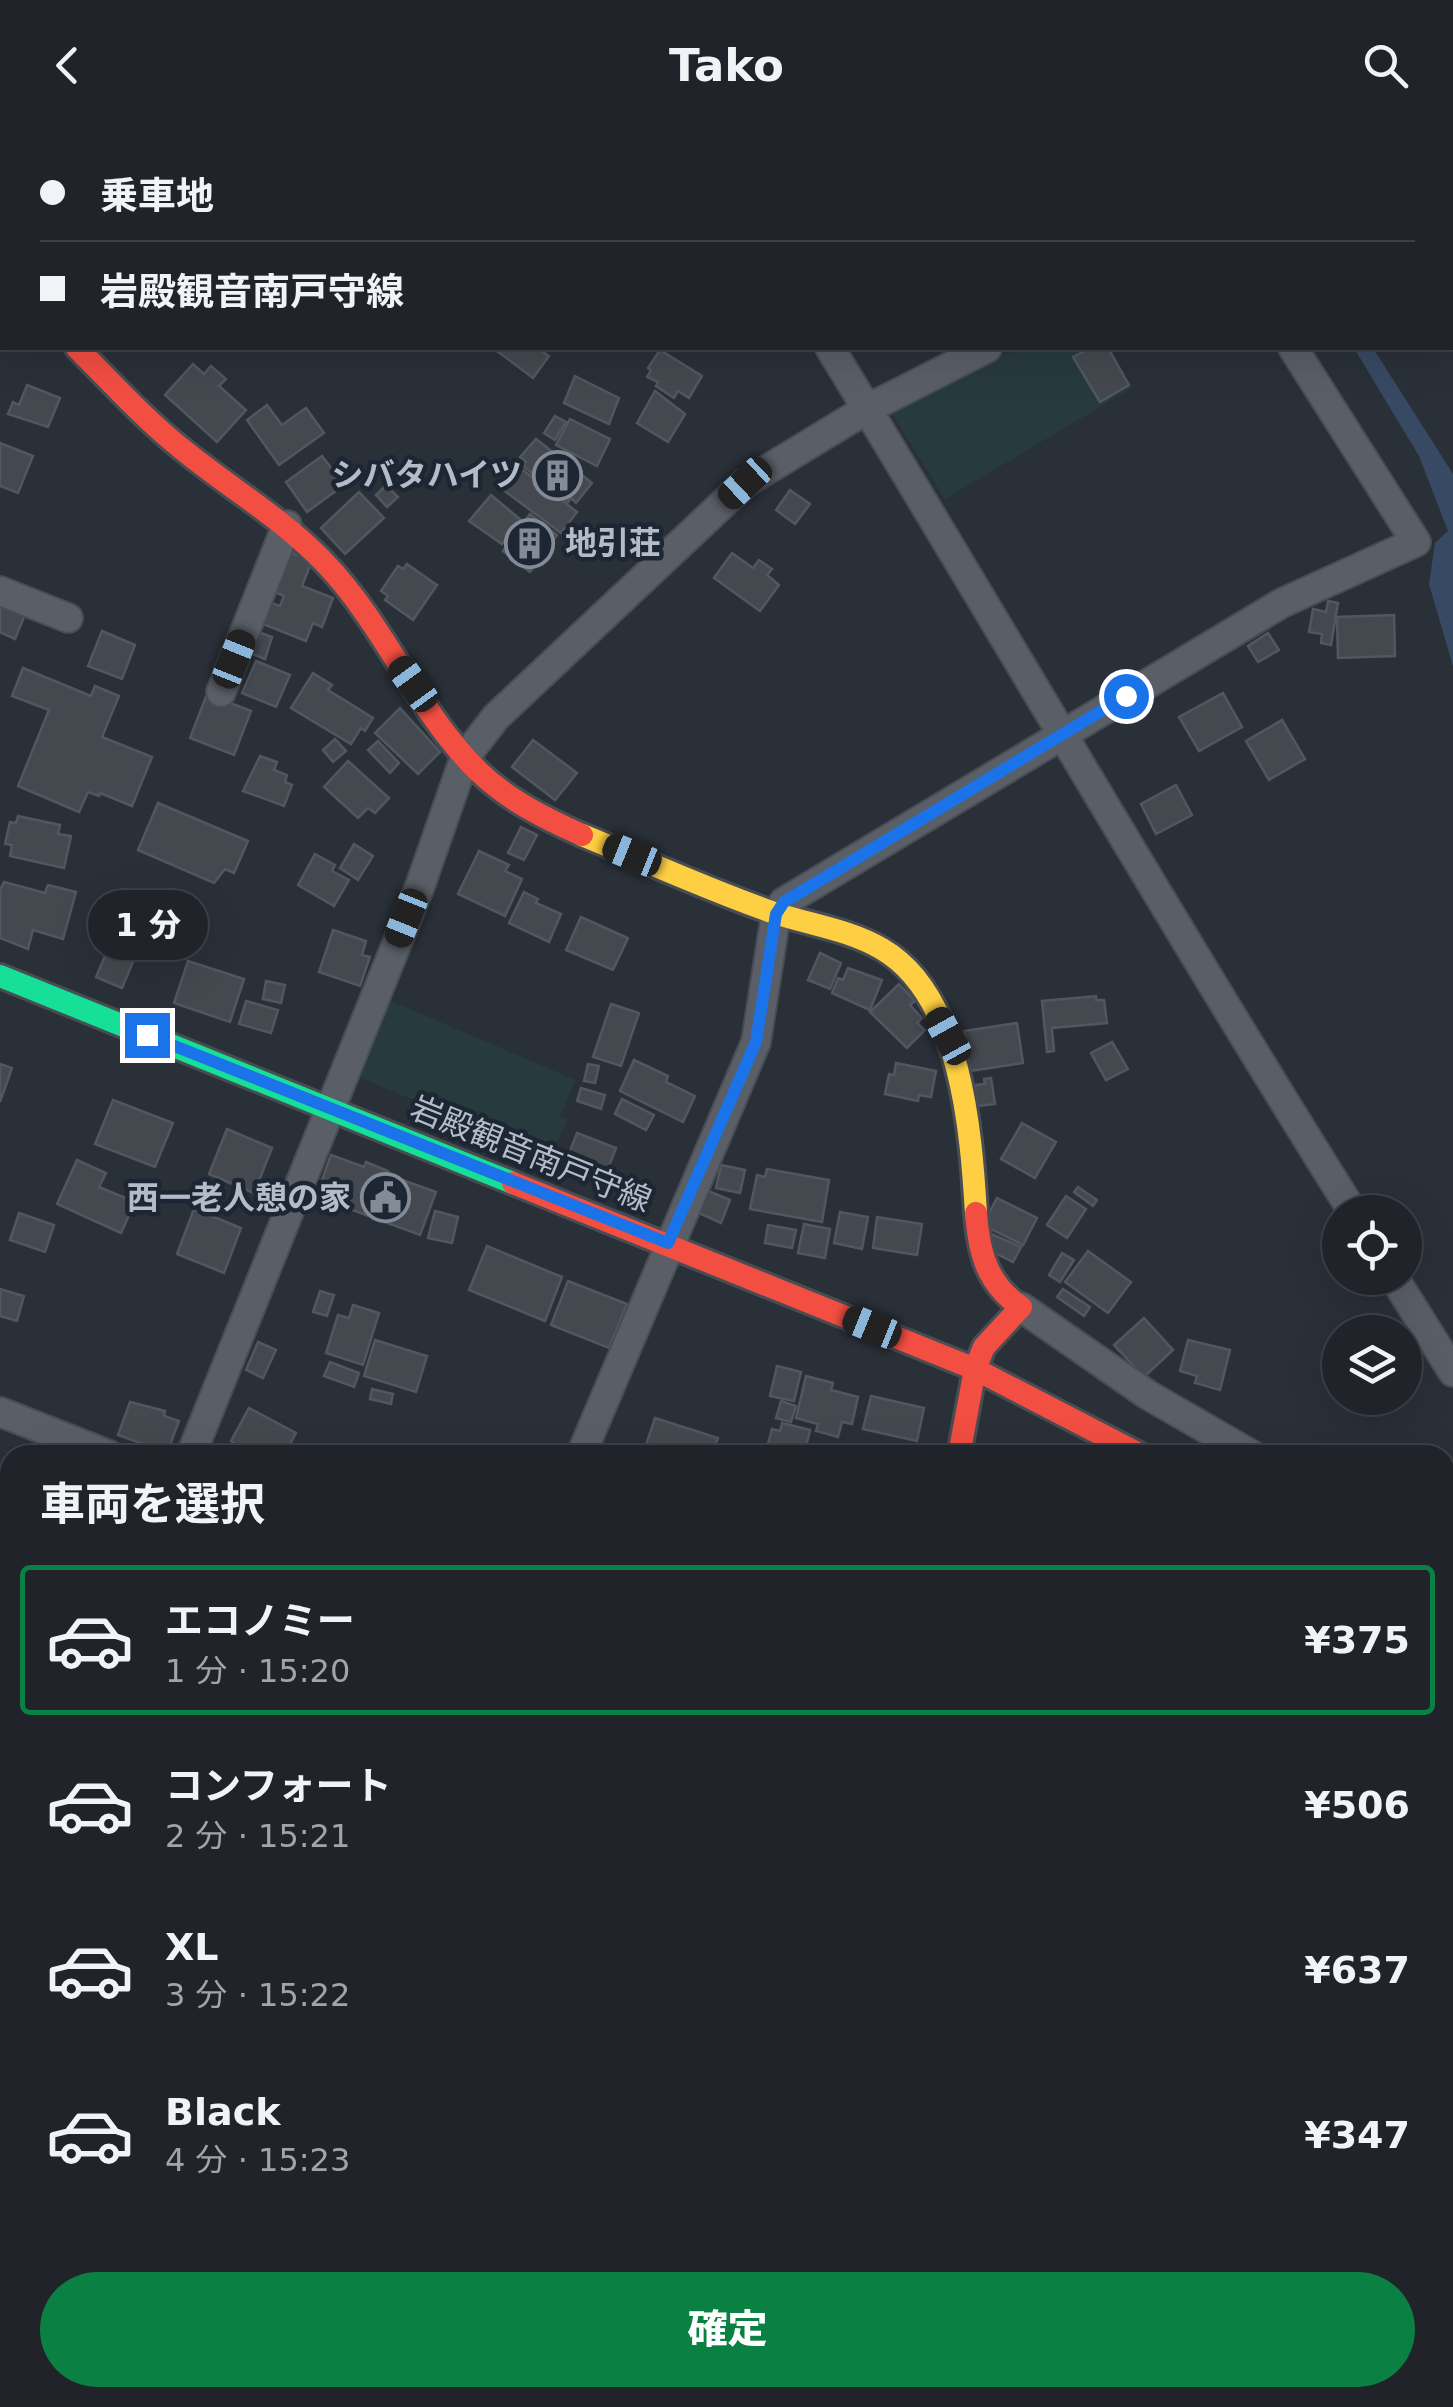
<!DOCTYPE html>
<html lang="ja">
<head>
<meta charset="utf-8">
<style>
	:root { --surface:#20242a; --page:#2d3036; --text:#f1f3f6; --muted:#a2a4a8; --line:#3d4147; --accent:#0b8043 }
	body { margin:0; font-family:"DejaVu Sans","Noto Sans JP",sans-serif; background:var(--page); color:var(--text); height:100vh; display:flex; flex-direction:column; font-size:38px; white-space:nowrap }
	* { box-sizing:border-box; margin:0 }
	p { font-size:32px; color:var(--muted) }
	.icon { flex:none; width:55px; height:55px; fill:none; stroke:currentColor; stroke-width:2; stroke-linecap:round; stroke-linejoin:round }
	.map { position:relative; flex:1; overflow:hidden }
	.side { position:absolute; left:0px; top:1315px; width:1455px; height:962px; display:flex; flex-direction:column; background:var(--surface); border-radius:30px 30px 0 0; box-shadow:0 10px 40px #0002,0 0 0 2px var(--line) }
	.side>* { flex:none }
	.hud { position:absolute; left:0px; top:0px; width:1455px; height:220px; box-shadow:0 10px 40px #0002,0 0 0 2px var(--line); display:grid; align-content:center; height:220px; padding:0 40px; background:var(--surface) }
	.buttons { position:absolute; left:1322px; top:1065px; display:grid; gap:20px }
	.buttons a { display:grid; place-items:center; width:100px; height:100px; border-radius:50%; background:var(--surface); box-shadow:0 10px 40px #0002,0 0 0 2px var(--line); font-size:50px }
	.end { position:absolute; width:45px; height:45px; margin:-22px; border:12px solid #1a73e8; background:#fff; box-shadow:0 0 0 5px #fff }
	.from { border-radius:50% }
	.bubble { position:absolute; height:70px; border-radius:35px; background:var(--surface); box-shadow:0 10px 40px #0002,0 0 0 2px var(--line); font-size:32px; font-weight:800; line-height:70px; text-align:center }
	.car { position:absolute; width:30px; height:60px; margin:-30px -15px; border-radius:12px; box-shadow:0 0 8px 2px #0007; background:linear-gradient(#222 24%,#8ab4d8 0 40%,#222 0 76%,#8ab4d8 0 86%,#222 0) }
	.hud b { display:flex; align-items:center; gap:35px; height:95px; font-size:38px }
	.hud b+b { border-top:2px solid var(--line) }
	.hud i { width:25px; height:25px; background:var(--text) }
	ul { padding:0; list-style:none }
	li { display:flex; align-items:center; gap:30px; height:150px; margin:0 20px 15px; padding:0 20px; border:5px solid transparent; border-radius:10px }
	li div { flex:1 }
	li b { display:block; font-size:38px }
	li em { font-style:normal; font-weight:800 }
	li.on { border-color:var(--accent) }
	li>.icon { width:90px; height:90px; stroke-width:1.5 }
	h2 { padding:0 40px; font-size:45px; line-height:120px }
	.action { display:flex; gap:20px; margin-top:auto; padding:20px 40px }
	.action a { flex:1; height:115px; border-radius:60px; background:var(--accent); color:#fff; font-size:40px; font-weight:800; line-height:115px; text-align:center }
	header { display:flex; justify-content:space-between; align-items:center; height:130px; padding:0 40px; background:var(--surface); font-size:45px; font-weight:800 }
	.map>svg:first-child { display:block }
</style>
</head>
<body>
<header><svg class="icon" aria-label="back" viewBox="0 0 24 24"><path d="M15 5l-7 7 7 7"/></svg>Tako<svg class="icon" aria-label="search" viewBox="0 0 24 24"><circle cx="10" cy="10" r="6"/><path d="M15 15l6 6"/></svg></header>
<div class="map">
<svg width="1453" height="2277" viewBox="0 0 1453 2277">
	<rect width="100%" height="100%" fill="#2a3038"/>
	<g fill="#273a3e">
		<polygon points="1024,218 1110,218 1132,258 945,369 892,284 963,239"/>
		<polygon points="389,870 576,950 560,986 567,990 550,1029 357,946"/>
		<polygon points="99,2268 174,2268 166,2277 97,2277"/>
	</g>
	<polygon fill="#384963" points="1354,218 1373,218 1453,344 1453,536 1429,454 1435,413 1448,401 1419,326"/>
	<g fill="#444950" stroke="#52575f" stroke-width="2.5">
		<polygon points="500,218 537,218 549,226 533,248 497,221"/>
		<polygon points="1091,218 1108,218 1129,255 1100,272 1073,227"/>
		<polygon points="660,220 702,246 689,268 678,261 674,268 656,256 658,252 647,247 651,240 648,238"/>
		<polygon points="193,234 204,244 211,236 226,249 219,256 246,280 217,312 165,265"/>
		<polygon points="575,246 619,268 609,294 564,273"/>
		<polygon points="27,255 60,268 48,297 8,284 13,272 19,275"/>
		<polygon points="655,261 685,284 668,312 637,293"/>
		<polygon points="267,275 282,295 306,278 324,303 279,335 247,290"/>
		<polygon points="555,286 566,292 555,310 544,303"/>
		<polygon points="570,289 610,309 597,336 556,315"/>
		<polygon points="536,309 592,353 576,373 571,368 568,372 523,336 526,332 520,327"/>
		<polygon points="0,313 33,326 18,363 0,356"/>
		<polygon points="322,326 344,355 307,382 286,352"/>
		<polygon points="519,337 577,382 561,403 502,359"/>
		<polygon points="386,355 398,367 387,377 376,365"/>
		<polygon points="790,360 810,374 795,394 776,380"/>
		<polygon points="359,362 384,388 345,424 321,398"/>
		<polygon points="491,365 521,390 502,414 469,391"/>
		<polygon points="530,384 557,405 530,442 503,421"/>
		<polygon points="285,420 312,431 302,456 333,468 322,497 313,493 306,511 258,492 266,471 280,476 284,466 269,460"/>
		<polygon points="732,423 753,438 759,430 772,439 767,445 779,455 760,481 714,448"/>
		<polygon points="407,434 437,455 413,490 385,470 388,466 381,461 398,436 403,439"/>
		<polygon points="1328,471 1338,473 1331,515 1321,513 1322,504 1309,502 1313,479 1326,482"/>
		<polygon points="0,472 26,482 15,509 0,502"/>
		<polygon points="1394,485 1395,526 1338,528 1337,487"/>
		<polygon points="253,500 272,507 265,529 245,521"/>
		<polygon points="102,501 135,515 122,549 88,536"/>
		<polygon points="1268,503 1279,520 1258,532 1248,516"/>
		<polygon points="256,531 290,545 276,577 242,563"/>
		<polygon points="23,538 91,566 95,556 119,566 102,607 152,627 132,676 100,663 99,666 88,662 79,682 18,656 49,580 12,566"/>
		<polygon points="313,543 332,555 328,560 373,588 365,601 361,598 351,614 291,578"/>
		<polygon points="1223,563 1242,597 1199,621 1179,587"/>
		<polygon points="207,564 251,581 234,625 190,608"/>
		<polygon points="400,578 440,622 418,644 375,603"/>
		<polygon points="1282,590 1305,629 1269,650 1246,611"/>
		<polygon points="335,609 346,621 333,632 323,620"/>
		<polygon points="533,610 577,643 555,670 512,637"/>
		<polygon points="378,611 399,633 390,643 368,620"/>
		<polygon points="260,626 277,632 274,640 287,645 285,652 292,655 284,676 243,661"/>
		<polygon points="348,631 389,668 375,683 368,678 358,688 324,657"/>
		<polygon points="1176,655 1192,685 1156,704 1141,674"/>
		<polygon points="158,673 248,711 234,743 225,739 214,753 138,720"/>
		<polygon points="18,686 60,695 58,704 71,706 64,738 10,726 12,715 5,714 10,692 16,693"/>
		<polygon points="521,697 537,705 524,730 508,723"/>
		<polygon points="354,714 373,726 358,750 340,738"/>
		<polygon points="479,721 509,735 505,741 522,749 505,786 458,764"/>
		<polygon points="315,724 335,735 332,741 349,750 334,776 298,755"/>
		<polygon points="4,752 45,763 48,755 76,762 63,809 33,800 28,819 0,808 0,760"/>
		<polygon points="524,762 538,769 536,773 561,784 549,812 509,793"/>
		<polygon points="581,787 628,808 613,840 566,820"/>
		<polygon points="120,791 146,801 122,858 96,847"/>
		<polygon points="333,800 366,811 362,825 370,827 360,856 319,842"/>
		<polygon points="820,823 841,833 830,859 808,850"/>
		<polygon points="188,831 244,849 230,892 174,873"/>
		<polygon points="848,838 882,850 870,880 832,863 838,848 843,850"/>
		<polygon points="266,851 285,855 281,873 263,869"/>
		<polygon points="899,854 915,871 910,875 922,888 917,893 925,900 907,918 870,882"/>
		<polygon points="1096,866 1096,870 1104,870 1107,893 1052,898 1054,921 1047,922 1042,871"/>
		<polygon points="246,871 278,880 271,903 239,894"/>
		<polygon points="611,874 639,883 621,936 593,927"/>
		<polygon points="1017,893 1023,933 970,941 964,901"/>
		<polygon points="1112,912 1128,939 1106,950 1091,923"/>
		<polygon points="634,930 668,946 666,952 695,966 683,992 620,961"/>
		<polygon points="896,933 936,941 931,967 919,965 918,971 885,964 889,944 894,945"/>
		<polygon points="0,934 12,938 0,972"/>
		<polygon points="588,934 599,936 595,953 584,951"/>
		<polygon points="991,948 995,974 978,976 974,955 985,954 984,949"/>
		<polygon points="581,958 605,965 601,979 577,971"/>
		<polygon points="622,969 654,985 646,1000 615,984"/>
		<polygon points="113,970 173,993 155,1037 95,1014"/>
		<polygon points="1022,993 1056,1012 1035,1048 1001,1029"/>
		<polygon points="227,999 272,1018 254,1063 209,1044"/>
		<polygon points="577,1003 616,1018 604,1049 565,1033"/>
		<polygon points="331,1025 364,1037 366,1032 388,1041 386,1044 436,1062 420,1105 336,1074 342,1057 322,1050"/>
		<polygon points="77,1030 106,1043 99,1057 135,1072 121,1103 57,1074"/>
		<polygon points="721,1035 745,1040 740,1063 716,1058"/>
		<polygon points="767,1039 829,1050 822,1092 750,1079 757,1045 765,1047"/>
		<polygon points="1078,1057 1097,1070 1093,1076 1074,1062"/>
		<polygon points="706,1060 730,1070 721,1093 697,1082"/>
		<polygon points="1066,1066 1086,1079 1067,1108 1047,1095"/>
		<polygon points="997,1068 1037,1088 1023,1115 983,1095"/>
		<polygon points="194,1079 241,1098 224,1143 177,1124"/>
		<polygon points="435,1081 458,1087 452,1113 428,1108"/>
		<polygon points="840,1082 868,1087 862,1119 834,1113"/>
		<polygon points="19,1083 54,1095 45,1122 10,1110"/>
		<polygon points="877,1087 922,1094 917,1125 873,1118"/>
		<polygon points="804,1094 830,1099 825,1128 798,1123"/>
		<polygon points="768,1095 796,1100 792,1118 765,1113"/>
		<polygon points="989,1103 1021,1117 1013,1132 993,1122"/>
		<polygon points="487,1116 562,1147 545,1191 469,1160"/>
		<polygon points="1088,1121 1131,1152 1108,1183 1065,1152"/>
		<polygon points="1062,1123 1074,1130 1060,1152 1049,1145"/>
		<polygon points="568,1151 627,1174 609,1218 551,1195"/>
		<polygon points="0,1159 24,1166 17,1191 0,1186"/>
		<polygon points="1063,1159 1090,1177 1084,1186 1057,1167"/>
		<polygon points="320,1161 334,1165 327,1186 313,1182"/>
		<polygon points="353,1175 379,1183 363,1235 326,1223 338,1185 349,1188"/>
		<polygon points="1144,1188 1173,1220 1144,1247 1114,1215"/>
		<polygon points="375,1210 427,1226 416,1262 364,1246"/>
		<polygon points="1188,1210 1230,1220 1220,1260 1195,1253 1197,1246 1180,1241"/>
		<polygon points="258,1212 276,1220 263,1248 246,1240"/>
		<polygon points="330,1232 359,1243 354,1257 324,1246"/>
		<polygon points="777,1236 801,1242 794,1271 770,1266"/>
		<polygon points="806,1246 833,1253 831,1260 858,1267 852,1294 842,1292 838,1307 816,1301 818,1294 796,1288"/>
		<polygon points="372,1259 393,1264 391,1274 370,1269"/>
		<polygon points="871,1266 924,1278 917,1311 863,1299"/>
		<polygon points="781,1271 796,1276 791,1292 776,1288"/>
		<polygon points="130,1272 165,1281 164,1286 179,1291 167,1323 118,1305"/>
		<polygon points="249,1278 296,1303 284,1325 256,1325 231,1311"/>
		<polygon points="655,1288 718,1308 712,1325 656,1325 644,1321"/>
		<polygon points="782,1293 810,1300 804,1325 765,1325 772,1299 780,1301"/>
		<polygon points="868,1316 905,1325 865,1325"/>
		<polygon points="3,1377 10,1380 10,1414 0,1410"/>
		<polygon points="0,1601 10,1605 10,1628 0,1624"/>
		<polygon points="0,1925 10,1928 10,1968 0,1965"/>
		<polygon points="0,2020 10,2022 0,2060"/>
		<polygon points="7,2060 10,2061 10,2099 0,2097"/>
		<polygon points="1,2132 10,2134 10,2167 0,2164"/>
		<polygon points="10,2220 10,2256 1,2254"/>
		<polygon points="257,2268 267,2268 277,2277 248,2277"/>
		<polygon points="435,2268 496,2268 488,2277 447,2277"/>
		<polygon points="982,2268 1016,2268 1020,2270 1015,2277 975,2277"/>
		<polygon points="1036,2268 1073,2268 1064,2277 1046,2277"/>
	</g>
	<g fill="none" stroke-linecap="round" stroke-linejoin="round">
		<defs>
			<g id="street">
				<polyline points="530,0 533,2"/>
				<polyline points="697,0 699,2"/>
				<polyline points="1420,2 1422,0"/>
				<polyline points="0,160 2,161"/>
				<path d="M830 218C1005 505 1174 797 1353 1082"/>
				<polyline points="0,461 68,488"/>
				<polyline points="221,562 287,395"/>
				<polyline points="1394,1148 1453,1242"/>
				<polyline points="1021,1177 1148,1265 1252,1325"/>
				<polyline points="0,1282 109,1325"/>
				<polyline points="191,1325 420,756 465,627 496,587 745,353 867,279 987,218"/>
				<polyline points="581,1325 756,912 776,784 784,772 1282,473 1416,412 1293,218"/>
				<polyline points="1445,1421 1453,1422"/>
				<polyline points="0,1807 10,1781"/>
				<polyline points="1445,2172 1453,2137"/>
				<polyline points="0,2184 10,2187"/>
				<polyline points="866,2268 893,2277"/>
				<polyline points="1429,2277 1431,2268"/>
			</g>
			<g id="fast">
				<polyline points="0,846 513,1053"/>
				<polyline points="1445,1946 1453,1919"/>
				<polyline points="0,1991 10,1994"/>
				<polyline points="1349,2277 1352,2268"/>
			</g>
			<g id="slow">
				<polyline points="72,0 72,2"/>
				<path d="M582 705C643 730 704 758 766 780 804 794 846 798 882 819 961 865 971 1001 976 1083"/>
				<polyline points="187,2277 195,2268"/>
				<polyline points="1280,2277 1282,2268"/>
			</g>
			<g id="jam">
				<path d="M77 218C113 254 147 292 187 323 233 360 284 390 324 432 385 495 416 580 478 641 508 670 544 688 582 705"/>
				<polyline points="513,1053 975,1239 1141,1325"/>
				<path d="M959 1325 975 1239 984 1217 1021 1177C987 1154 979 1123 976 1083"/>
				<polyline points="1445,1521 1453,1527"/>
				<polyline points="1445,1734 1453,1709"/>
				<polyline points="679,2268 690,2277"/>
			</g>
		</defs>
		<use href="#street" stroke="#484c53" stroke-width="32"/>
		<use href="#fast" stroke="#484c53" stroke-width="28"/>
		<use href="#slow" stroke="#484c53" stroke-width="28"/>
		<use href="#jam" stroke="#484c53" stroke-width="28"/>
		<use href="#street" stroke="#5a5e66" stroke-width="28"/>
		<use href="#fast" stroke="#16e098" stroke-width="22"/>
		<use href="#slow" stroke="#ffcf43" stroke-width="22"/>
		<use href="#jam" stroke="#f24e42" stroke-width="22"/>
	</g>
	<g fill="none" stroke-linecap="round" stroke-linejoin="round">
		<polyline stroke="#1a73e8" stroke-width="12" points="147,905 668,1113 756,912 776,784 784,772 1126,566"/>
	</g>
	<defs>
		<symbol id="building-ring" viewBox="-11 -11 22 22"><circle r="9.5" fill="#1d2633" stroke="#848b96" stroke-width="1.5"/><path d="M-4-6H4V6H1V3H-1V6H-4ZM-2.5-4.3h1.7v1.8h-1.7ZM.8-4.3h1.7v1.8H.8ZM-2.5-1h1.7V.8h-1.7ZM.8-1h1.7V.8H.8Z" fill="#848b96"/></symbol>
		<symbol id="civic-ring" viewBox="-11 -11 22 22"><circle r="9.5" fill="#1d2633" stroke="#848b96" stroke-width="1.5"/><path d="M-.6-6.5H3V-4.5H.6V-3L4-1V1h2V6H-6V1h2V-1L-.6-3ZM-1.2 2.5V6h2.4V2.5Z" fill="#848b96"/></symbol>
	</defs>
	<g fill-rule="evenodd">
		<use href="#building-ring" x="530" y="318" width="55" height="55"/>
		<use href="#building-ring" x="502" y="386" width="55" height="55"/>
		<use href="#civic-ring" x="358" y="1040" width="55" height="55"/>
	</g>
	<g text-anchor="middle" stroke-width="9" stroke-linejoin="round" paint-order="stroke">
		<g font-size="32" font-weight="bold" fill="#b4bcc9" stroke="#1d2633" text-anchor="end">
			<text x="522" y="356">シバタハイツ</text>
			<text x="565" y="424" text-anchor="start">地引荘</text>
			<text x="351" y="1079">西一老人憩の家</text>
		</g>
		<g font-size="32" fill="#b4bcc9" stroke="#1d2633">
			<text transform="translate(531 1024) rotate(22)" y="11">岩殿観音南戸守線</text>
		</g>
	</g>
</svg>
<div class="buttons">
<a><svg class="icon" aria-label="locate" viewBox="0 0 24 24"><circle cx="12" cy="12" r="6"/><path d="M12 2v4M12 18v4M2 12h4M18 12h4"/></svg></a>
<a><svg class="icon" aria-label="layers" viewBox="0 0 24 24"><path d="M12 4l9 5-9 5-9-5zM3 14l9 5 9-5"/></svg></a>
</div>
<i class="end from" style="left:1126px;top:566px"></i>
<i class="end" style="left:147px;top:905px"></i>
<div class="bubble" style="left:88px;top:760px;width:120px">1 分</div>
<i class="car" style="left:745px;top:353px;rotate:227deg"></i>
<i class="car" style="left:234px;top:529px;rotate:22deg"></i>
<i class="car" style="left:413px;top:554px;rotate:324deg"></i>
<i class="car" style="left:632px;top:725px;rotate:292deg"></i>
<i class="car" style="left:406px;top:788px;rotate:202deg"></i>
<i class="car" style="left:948px;top:906px;rotate:331deg"></i>
<i class="car" style="left:872px;top:1197px;rotate:292deg"></i>
<div class="hud">
<b><i class="from"></i>乗車地</b>
<b><i></i>岩殿観音南戸守線</b>
</div>
<section class="side">
<h2>車両を選択</h2>
<ul>
<li class="on"><svg class="icon" aria-label="car" viewBox="0 0 24 24"><path d="M5 17H2v-5l4-1 3-4h7l3 4 3 1v5h-3M9 17h6M6 11h13"/><circle cx="7" cy="17" r="2"/><circle cx="17" cy="17" r="2"/></svg><div><b>エコノミー</b><p>1 分 · 15:20</p></div><em>¥375</em></li>
<li><svg class="icon" aria-label="car" viewBox="0 0 24 24"><path d="M5 17H2v-5l4-1 3-4h7l3 4 3 1v5h-3M9 17h6M6 11h13"/><circle cx="7" cy="17" r="2"/><circle cx="17" cy="17" r="2"/></svg><div><b>コンフォート</b><p>2 分 · 15:21</p></div><em>¥506</em></li>
<li><svg class="icon" aria-label="car" viewBox="0 0 24 24"><path d="M5 17H2v-5l4-1 3-4h7l3 4 3 1v5h-3M9 17h6M6 11h13"/><circle cx="7" cy="17" r="2"/><circle cx="17" cy="17" r="2"/></svg><div><b>XL</b><p>3 分 · 15:22</p></div><em>¥637</em></li>
<li><svg class="icon" aria-label="car" viewBox="0 0 24 24"><path d="M5 17H2v-5l4-1 3-4h7l3 4 3 1v5h-3M9 17h6M6 11h13"/><circle cx="7" cy="17" r="2"/><circle cx="17" cy="17" r="2"/></svg><div><b>Black</b><p>4 分 · 15:23</p></div><em>¥347</em></li>
</ul>
<div class="action"><a>確定</a></div>
</section>
</div>
</body>
</html>
